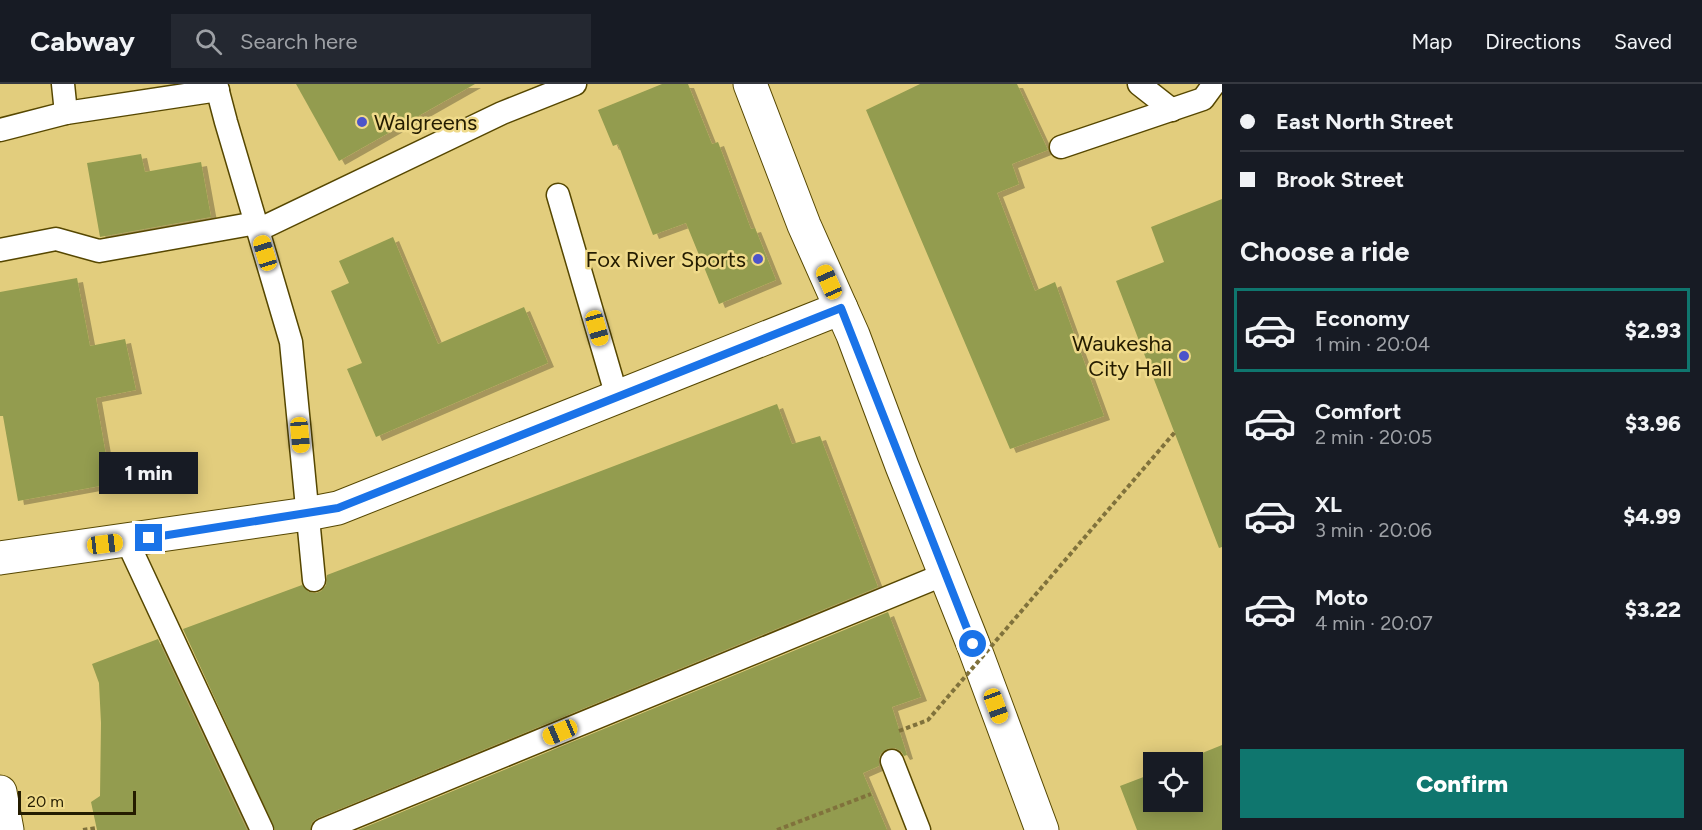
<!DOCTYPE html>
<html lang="en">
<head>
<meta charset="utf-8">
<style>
	:root { --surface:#171b24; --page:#242831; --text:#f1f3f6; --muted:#9ea1a6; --line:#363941; --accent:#0f766e }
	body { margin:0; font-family:Figtree,sans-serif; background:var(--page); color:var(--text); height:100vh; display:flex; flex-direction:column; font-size:22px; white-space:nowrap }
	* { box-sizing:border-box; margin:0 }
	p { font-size:20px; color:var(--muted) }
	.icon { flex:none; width:33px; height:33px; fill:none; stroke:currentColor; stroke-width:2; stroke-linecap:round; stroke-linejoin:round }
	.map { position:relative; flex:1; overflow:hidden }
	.side { display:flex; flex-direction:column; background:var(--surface); width:480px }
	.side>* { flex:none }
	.guide { display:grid; align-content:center; height:132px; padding:0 18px; background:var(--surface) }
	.fabs { position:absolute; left:1143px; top:668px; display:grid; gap:12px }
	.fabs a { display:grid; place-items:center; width:60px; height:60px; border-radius:0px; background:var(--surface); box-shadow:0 3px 15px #0003; font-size:30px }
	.scale { position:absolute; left:18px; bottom:15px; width:118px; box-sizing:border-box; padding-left:6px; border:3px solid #241c00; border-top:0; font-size:16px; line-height:21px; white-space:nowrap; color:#241c00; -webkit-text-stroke:4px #efda8a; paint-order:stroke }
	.end { position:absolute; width:27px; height:27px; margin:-14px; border:8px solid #1a73e8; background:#fff; box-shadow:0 0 0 3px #fff }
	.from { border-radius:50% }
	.bubble { position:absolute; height:42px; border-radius:0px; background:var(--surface); box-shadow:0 3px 15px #0003; font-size:20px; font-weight:800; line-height:42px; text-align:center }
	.car { position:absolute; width:18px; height:36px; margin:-18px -9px; border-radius:8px; box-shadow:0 0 4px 2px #0007; background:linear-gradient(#f5c518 24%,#345 0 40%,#f5c518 0 76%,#345 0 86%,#f5c518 0) }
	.guide b { display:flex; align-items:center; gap:21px; height:57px; font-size:22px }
	.guide b+b { border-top:2px solid var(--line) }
	.guide i { width:15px; height:15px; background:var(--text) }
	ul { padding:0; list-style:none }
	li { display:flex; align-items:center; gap:18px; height:84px; margin:0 12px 9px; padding:0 6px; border:3px solid transparent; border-radius:0px }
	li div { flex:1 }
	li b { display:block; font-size:22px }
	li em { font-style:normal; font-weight:800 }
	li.current { border-color:var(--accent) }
	li>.icon { width:54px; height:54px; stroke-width:1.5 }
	h2 { padding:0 18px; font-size:27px; line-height:72px }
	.action { display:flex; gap:12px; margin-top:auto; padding:12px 18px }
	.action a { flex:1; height:69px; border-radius:0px; background:var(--accent); color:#fff; font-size:24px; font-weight:800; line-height:69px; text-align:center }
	header { display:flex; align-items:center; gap:36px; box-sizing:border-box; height:84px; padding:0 30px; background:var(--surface); border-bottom:2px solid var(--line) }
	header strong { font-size:28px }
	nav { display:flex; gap:33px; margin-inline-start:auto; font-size:21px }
	.search { width:420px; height:54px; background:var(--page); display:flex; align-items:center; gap:15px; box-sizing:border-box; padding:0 21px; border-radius:0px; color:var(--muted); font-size:22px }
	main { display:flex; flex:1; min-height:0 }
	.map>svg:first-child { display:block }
</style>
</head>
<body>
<header>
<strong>Cabway</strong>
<div class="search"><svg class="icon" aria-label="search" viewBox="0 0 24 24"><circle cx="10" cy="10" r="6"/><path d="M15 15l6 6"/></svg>Search here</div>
<nav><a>Map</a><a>Directions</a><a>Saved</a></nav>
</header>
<main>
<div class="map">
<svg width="1222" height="746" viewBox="0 0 1222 746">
	<defs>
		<filter id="shadow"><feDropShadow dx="6" dy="4" stdDeviation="0" flood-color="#0004"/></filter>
	</defs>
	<rect width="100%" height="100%" fill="#e2cd7d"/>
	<g fill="#939c4f" filter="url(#shadow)">
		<polygon points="296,0 475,0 339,77"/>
		<polygon points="662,0 688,0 712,60 718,58 751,145 755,144 776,196 719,220 686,139 653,151 618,60 613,62 598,26"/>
		<polygon points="920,0 1017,0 1048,66 1012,80 1019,100 997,109 1035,207 1055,198 1104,332 1010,365 866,26"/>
		<polygon points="141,70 145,88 201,78 211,133 100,153 87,79"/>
		<polygon points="1222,115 1222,463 1219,464 1116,197 1164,178 1151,143"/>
		<polygon points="393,153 438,260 524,223 548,279 376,353 347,285 362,279 331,207 349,199 339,177"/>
		<polygon points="77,194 90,262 125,255 136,306 96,314 111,400 18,417 3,332 0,332 0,208"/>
		<polygon points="777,320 792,360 820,352 878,503 318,734 312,738 310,746 275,746 183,545 302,501 309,508 316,509 321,507 326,501 327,491"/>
		<polygon points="888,528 921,613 892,623 907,671 904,672 901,667 895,664 887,665 881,669 879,674 879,682 863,689 887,746 358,746"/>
		<polygon points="158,555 247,746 97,746 91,718 100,712 101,639 99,599 92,580"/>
		<polygon points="1222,661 1222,746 1137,746 1120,702 1154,689 1154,717 1192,717 1192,678 1180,678"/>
	</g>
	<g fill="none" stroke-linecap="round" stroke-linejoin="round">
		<defs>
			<g id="lane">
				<polyline points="216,0 226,38 291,258 314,496"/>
				<polyline points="1139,0 1172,26"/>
				<polyline points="66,29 218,6"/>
				<polyline points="0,46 66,29 63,0"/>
				<polyline points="1061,63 1203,15 1214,0"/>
				<polyline points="558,111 617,313"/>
				<polyline points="258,146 502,29 575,0"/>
				<polyline points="0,166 56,155 99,167 256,139"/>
				<polyline points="127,457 262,746"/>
				<polyline points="892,677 919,746"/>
				<polyline points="323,746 945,490"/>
			</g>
			<polyline id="street" points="0,474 307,430 338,424 841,224"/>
			<g id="secondary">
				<polyline points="750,0 804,141 853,251 902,382 973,560 1042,746"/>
				<polyline points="0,708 7,746"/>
			</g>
		</defs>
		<use href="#lane" stroke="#564700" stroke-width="25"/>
		<use href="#street" stroke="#564700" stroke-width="35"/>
		<use href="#secondary" stroke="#564700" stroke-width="35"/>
		<g stroke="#80723c" stroke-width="4" stroke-dasharray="4.5 3" stroke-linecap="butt">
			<polyline points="83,746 96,744"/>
			<polyline points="777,746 871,710"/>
		</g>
		<use href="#lane" stroke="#fff" stroke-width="22"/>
		<use href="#street" stroke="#fff" stroke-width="33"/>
		<use href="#secondary" stroke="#fff" stroke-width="33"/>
		<polyline stroke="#80723c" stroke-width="4" stroke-dasharray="4.5 3" stroke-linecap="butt" points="899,647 928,636 1175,348"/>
	</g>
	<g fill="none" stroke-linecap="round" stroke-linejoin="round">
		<polyline stroke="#1a73e8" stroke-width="8" points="149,454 338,424 841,224 973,560"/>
	</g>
	<g fill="#4c54ca" stroke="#efda8a" stroke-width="2">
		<circle cx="362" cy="38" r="6"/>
		<circle cx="758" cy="175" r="6"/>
		<circle cx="1184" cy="272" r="6"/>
	</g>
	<g text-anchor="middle" stroke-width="5" stroke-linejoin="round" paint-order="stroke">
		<g font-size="22" fill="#241c00" stroke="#efda8a" text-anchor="end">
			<text x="374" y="46" text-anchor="start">Walgreens</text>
			<text x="746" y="183">Fox River Sports</text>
			<text x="1172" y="267">Waukesha<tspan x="1172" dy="25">City Hall</tspan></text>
		</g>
	</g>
</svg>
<div class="fabs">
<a><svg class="icon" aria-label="locate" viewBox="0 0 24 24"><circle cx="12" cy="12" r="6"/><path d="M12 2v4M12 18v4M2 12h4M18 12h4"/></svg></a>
</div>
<div class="scale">20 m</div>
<i class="end from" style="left:973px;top:560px"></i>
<i class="end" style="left:149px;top:454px"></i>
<div class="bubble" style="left:99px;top:368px;width:99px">1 min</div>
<i class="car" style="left:265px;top:169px;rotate:343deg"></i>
<i class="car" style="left:829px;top:198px;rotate:336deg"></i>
<i class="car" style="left:597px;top:244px;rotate:164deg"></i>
<i class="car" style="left:300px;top:351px;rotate:175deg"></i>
<i class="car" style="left:105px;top:460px;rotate:83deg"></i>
<i class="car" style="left:996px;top:622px;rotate:160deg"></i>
<i class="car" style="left:560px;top:648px;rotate:247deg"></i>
</div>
<section class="side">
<div class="guide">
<b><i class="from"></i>East North Street</b>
<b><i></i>Brook Street</b>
</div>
<h2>Choose a ride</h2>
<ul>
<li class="current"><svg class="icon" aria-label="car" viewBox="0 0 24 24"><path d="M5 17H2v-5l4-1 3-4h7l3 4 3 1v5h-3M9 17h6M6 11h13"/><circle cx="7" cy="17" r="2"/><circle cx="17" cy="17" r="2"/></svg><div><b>Economy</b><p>1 min · 20:04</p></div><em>$2.93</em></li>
<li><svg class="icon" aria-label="car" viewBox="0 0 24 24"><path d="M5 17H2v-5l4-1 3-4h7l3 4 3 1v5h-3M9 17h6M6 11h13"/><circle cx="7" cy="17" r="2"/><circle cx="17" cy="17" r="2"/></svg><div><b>Comfort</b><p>2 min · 20:05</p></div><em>$3.96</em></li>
<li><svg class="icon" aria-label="car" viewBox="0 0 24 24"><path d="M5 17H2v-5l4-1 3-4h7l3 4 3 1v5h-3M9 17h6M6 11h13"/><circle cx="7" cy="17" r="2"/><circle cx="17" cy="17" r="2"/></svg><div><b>XL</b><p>3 min · 20:06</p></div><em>$4.99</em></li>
<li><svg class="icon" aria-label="car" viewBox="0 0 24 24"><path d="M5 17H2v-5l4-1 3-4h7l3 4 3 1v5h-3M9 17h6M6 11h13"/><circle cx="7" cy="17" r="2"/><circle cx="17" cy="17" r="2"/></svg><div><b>Moto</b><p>4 min · 20:07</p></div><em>$3.22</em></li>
</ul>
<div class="action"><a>Confirm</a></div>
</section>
</main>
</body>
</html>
